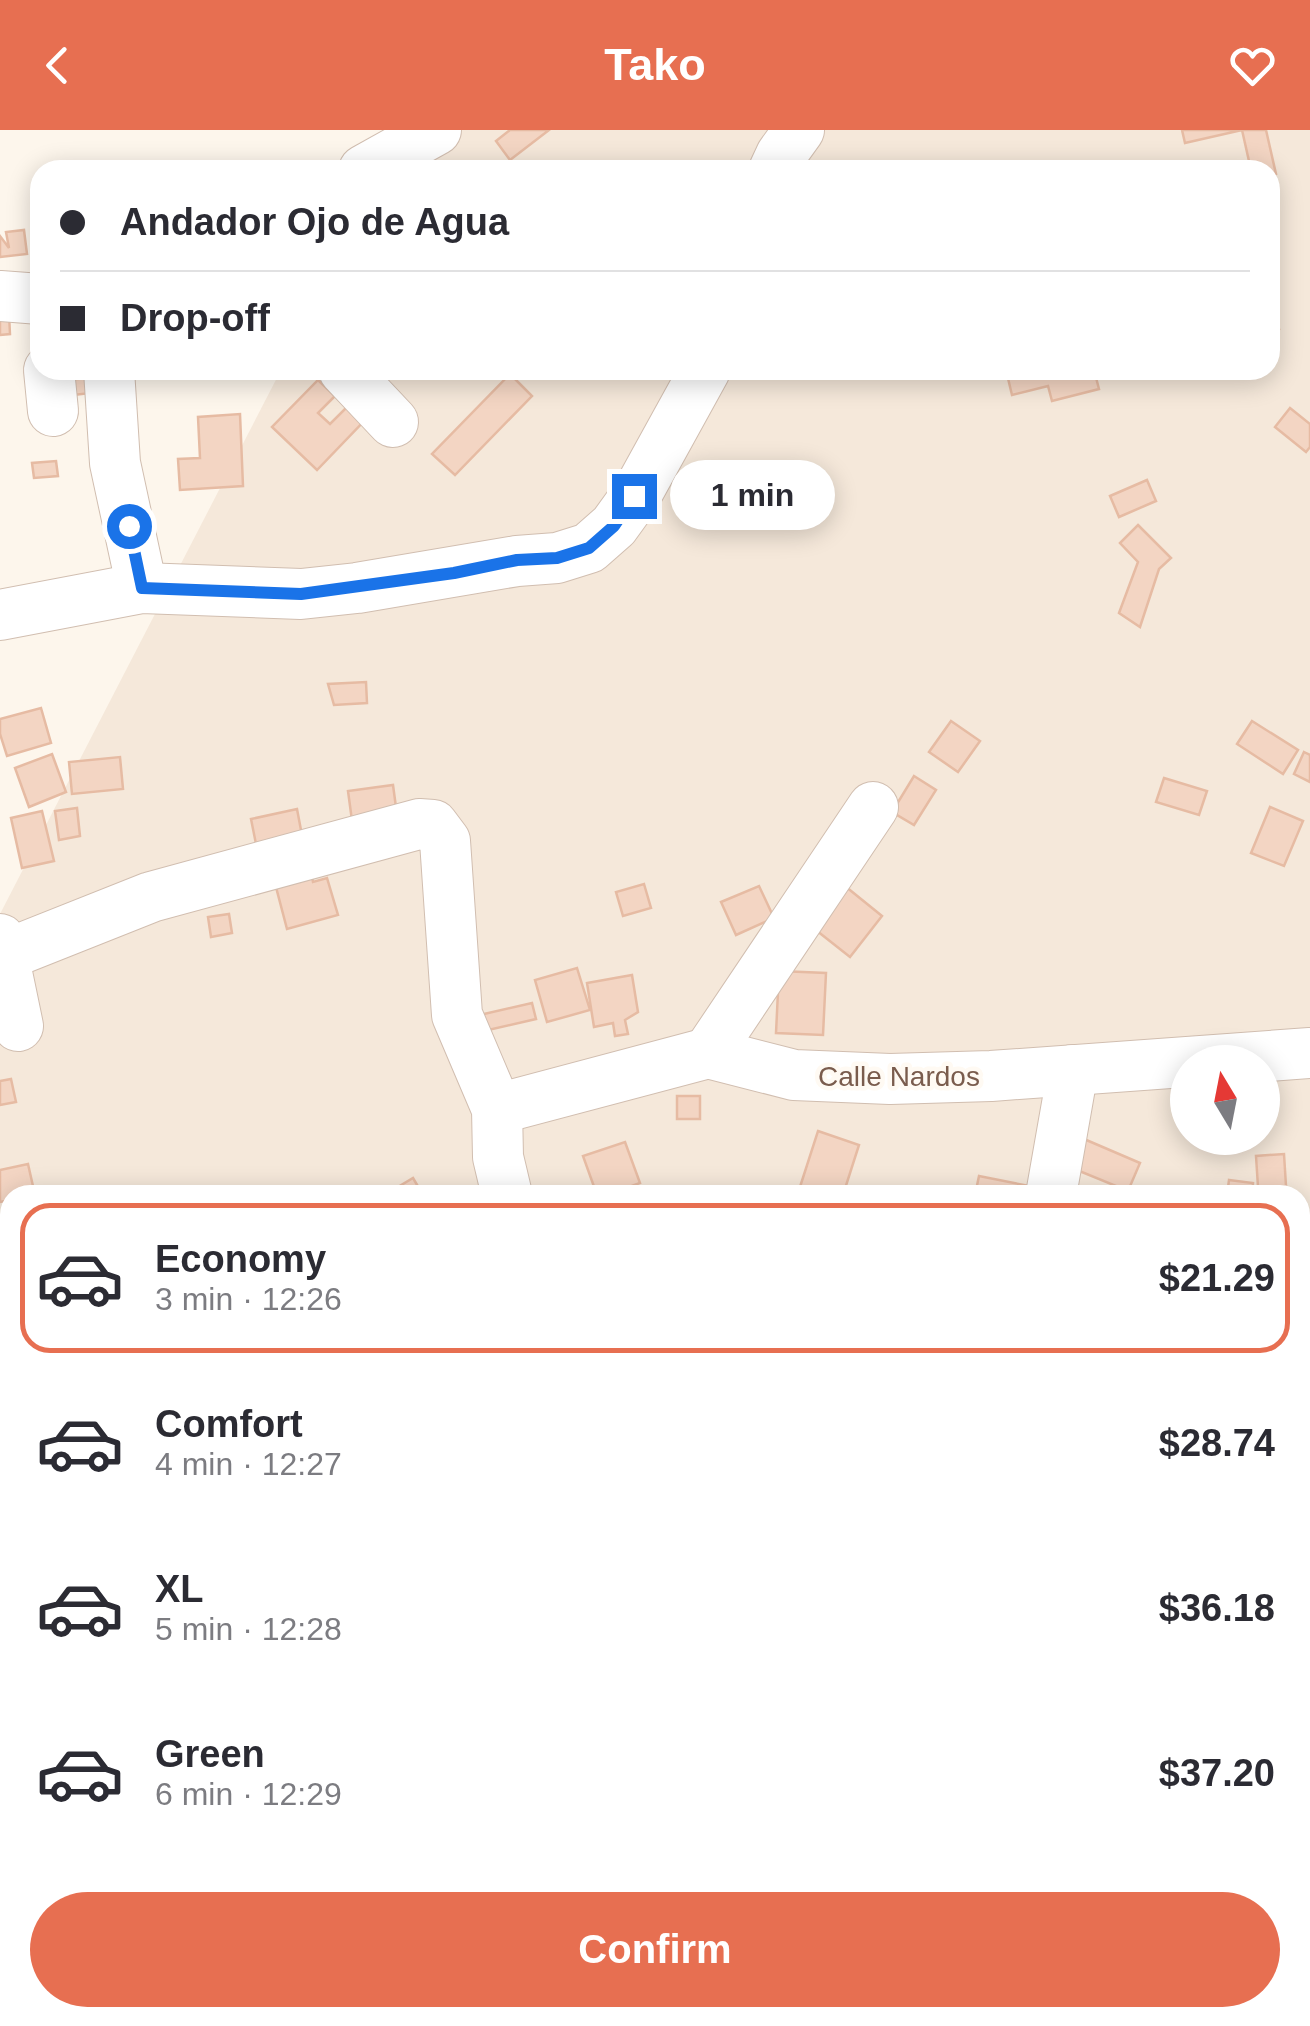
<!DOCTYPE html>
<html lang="en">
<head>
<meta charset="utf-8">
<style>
	:root { --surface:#fff; --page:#f7f7f7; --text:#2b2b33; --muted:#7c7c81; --line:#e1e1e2; --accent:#e76f51 }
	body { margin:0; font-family:Arial,sans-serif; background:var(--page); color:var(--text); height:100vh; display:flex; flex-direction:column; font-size:38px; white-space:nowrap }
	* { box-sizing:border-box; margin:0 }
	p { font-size:32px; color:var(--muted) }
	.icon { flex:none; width:55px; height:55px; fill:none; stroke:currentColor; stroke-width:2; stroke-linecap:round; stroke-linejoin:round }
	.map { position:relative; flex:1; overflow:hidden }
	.sheet { position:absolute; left:0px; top:1055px; width:1310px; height:842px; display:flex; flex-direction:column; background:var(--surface); border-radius:30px 30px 0 0; box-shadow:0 5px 25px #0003 }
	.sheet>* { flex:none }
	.banner { position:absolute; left:30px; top:30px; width:1250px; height:220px; border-radius:30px; box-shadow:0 5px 25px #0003; display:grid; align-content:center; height:220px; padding:0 30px; background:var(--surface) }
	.needle { width:65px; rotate:350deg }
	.tools { position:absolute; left:1170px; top:915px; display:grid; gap:20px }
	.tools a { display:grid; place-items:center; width:110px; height:110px; border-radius:50%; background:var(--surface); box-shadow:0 5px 25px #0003; font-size:50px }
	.end { position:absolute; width:45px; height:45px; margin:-22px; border:12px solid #1a73e8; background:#fff; box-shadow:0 0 0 5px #fff }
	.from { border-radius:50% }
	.bubble { position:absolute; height:70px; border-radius:35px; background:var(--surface); box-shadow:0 5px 25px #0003; font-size:32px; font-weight:600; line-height:70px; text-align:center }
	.banner b { display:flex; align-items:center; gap:35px; height:95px; font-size:38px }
	.banner b+b { border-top:2px solid var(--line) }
	.banner i { width:25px; height:25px; background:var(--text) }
	ul { padding:18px 0 0; list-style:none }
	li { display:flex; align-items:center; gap:30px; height:150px; margin:0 20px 15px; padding:0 10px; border:5px solid transparent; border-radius:30px }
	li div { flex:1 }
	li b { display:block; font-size:38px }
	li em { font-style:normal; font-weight:600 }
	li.on { border-color:var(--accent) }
	li>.icon { width:90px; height:90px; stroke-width:1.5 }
	.primary-button { display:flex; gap:20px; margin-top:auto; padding:20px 30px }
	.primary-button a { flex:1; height:115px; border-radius:60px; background:var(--accent); color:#fff; font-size:40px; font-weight:600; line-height:115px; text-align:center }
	header { display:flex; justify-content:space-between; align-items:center; height:130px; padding:0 30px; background:var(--accent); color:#fff; font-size:45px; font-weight:600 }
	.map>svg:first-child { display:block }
</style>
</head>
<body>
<header><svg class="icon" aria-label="back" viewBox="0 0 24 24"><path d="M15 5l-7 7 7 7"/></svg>Tako<svg class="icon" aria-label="heart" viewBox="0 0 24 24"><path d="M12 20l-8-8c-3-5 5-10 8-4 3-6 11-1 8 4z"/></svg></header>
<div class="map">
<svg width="1310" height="1896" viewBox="0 0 1310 1896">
	<rect width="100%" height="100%" fill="#fdf6ec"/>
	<path fill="#f5e8da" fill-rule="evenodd" d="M406 0H1310V1896H93L88 1888H1300V1065H10V1753L0 1736V784L281 240H1270V40H385ZM1188 932H1262V1008H1188Z"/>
	<g fill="#f3d5c3" stroke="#e6bba3" stroke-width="2.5">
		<polygon points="510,0 549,0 510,30 496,11"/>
		<polygon points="1182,0 1266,0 1276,44 1270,46 1270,40 1251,40 1242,0 1185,13"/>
		<polygon points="24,100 27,124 0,127 0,106 9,118 6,102"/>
		<polygon points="1270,164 1279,199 1270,201"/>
		<polygon points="9,184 10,204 0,205 0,185"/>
		<polygon points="1006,240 1094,240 1099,259 1052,271 1048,256 1012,265"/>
		<polygon points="510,244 532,266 455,345 432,324"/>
		<polygon points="90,248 91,263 64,266 63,250"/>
		<polygon points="318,250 335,266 318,283 330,294 350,274 366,289 317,340 272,297"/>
		<polygon points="1290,278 1310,294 1310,317 1306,322 1275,297"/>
		<polygon points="240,284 243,356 180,360 178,329 200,328 198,287"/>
		<polygon points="56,331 58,346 34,348 32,333"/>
		<polygon points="1147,350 1156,371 1119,387 1110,366"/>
		<polygon points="1138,395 1171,428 1159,439 1140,497 1119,483 1138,432 1120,413"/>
		<polygon points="366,552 367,573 334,575 328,554"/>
		<polygon points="41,578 51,613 7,626 0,604 0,589"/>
		<polygon points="951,591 980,611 958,642 929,622"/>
		<polygon points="1252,591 1298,620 1283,644 1237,614"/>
		<polygon points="1304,622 1310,625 1310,652 1294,644"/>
		<polygon points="52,624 66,662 29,677 15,638"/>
		<polygon points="120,627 123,659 72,664 69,632"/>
		<polygon points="914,646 936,660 914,695 892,682"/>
		<polygon points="1164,648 1207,661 1199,685 1156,672"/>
		<polygon points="393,655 398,692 353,698 348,661"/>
		<polygon points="1270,677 1303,691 1284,736 1251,723"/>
		<polygon points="77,678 80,706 59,710 55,681"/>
		<polygon points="297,679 304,716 258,724 251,689"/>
		<polygon points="42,681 54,731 22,738 11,688"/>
		<polygon points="312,747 313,752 327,748 338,785 287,799 276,757"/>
		<polygon points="840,752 882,786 850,827 807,793"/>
		<polygon points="644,754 651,778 623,786 616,762"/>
		<polygon points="759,756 774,788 736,805 721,772"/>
		<polygon points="229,784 232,803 211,807 208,787"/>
		<polygon points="577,838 590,880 547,892 535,850"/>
		<polygon points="779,841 826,843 823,905 776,903"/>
		<polygon points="632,845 638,882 625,890 628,904 615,906 613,893 594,897 587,853"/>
		<polygon points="532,873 536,889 475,903 471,887"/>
		<polygon points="11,949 16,972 0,975 0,951"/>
		<rect x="677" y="966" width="23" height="23"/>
		<polygon points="818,1001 859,1015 843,1065 815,1065 799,1060"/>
		<polygon points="1084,1009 1140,1033 1128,1061 1072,1038"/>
		<polygon points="625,1012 640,1053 607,1065 597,1065 583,1026"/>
		<polygon points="1284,1024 1286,1056 1258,1057 1256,1026"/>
		<polygon points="28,1034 35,1065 10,1065 10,1070 0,1072 0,1040"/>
		<polygon points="979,1046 1029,1056 1027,1065 975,1065"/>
		<polygon points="413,1048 423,1065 389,1065 388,1063"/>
		<polygon points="1229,1050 1253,1053 1252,1065 1227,1065"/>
	</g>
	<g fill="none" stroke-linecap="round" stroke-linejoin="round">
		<defs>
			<g id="minor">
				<polyline points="364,40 436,0"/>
				<polyline points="774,40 781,25 799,0"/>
				<polyline points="0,166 40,169"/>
				<polyline points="49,240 53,281"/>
				<polyline points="109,240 115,333 142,458"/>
				<polyline points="344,240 393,292"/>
				<polyline points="0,485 142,458 301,464 357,458 517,431 557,428 589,418 614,396 635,367 705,240"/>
				<polyline points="0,809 18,896"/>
				<polyline points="0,827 151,767 419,694 433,695 445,711 457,885 497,979 498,1027 507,1065"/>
				<polyline points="708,923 873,677"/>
				<polyline points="497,979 708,923 794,945 890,949 991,946 1310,923"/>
				<polyline points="1051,1065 1073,940"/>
				<polyline points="1300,1114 1310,1114"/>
				<polyline points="1300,1388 1310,1385"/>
				<polyline points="1300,1773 1310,1778"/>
				<polyline points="0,1793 10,1785"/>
				<polyline points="41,1896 44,1888"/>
				<polyline points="391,1896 396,1888"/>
			</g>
		</defs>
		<use href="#minor" stroke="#d1beb0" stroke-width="52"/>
		<polyline stroke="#d9b8a5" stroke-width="6" stroke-dasharray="2.5 8" stroke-linecap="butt" points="740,1896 744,1888"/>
		<use href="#minor" stroke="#fff" stroke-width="50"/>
	</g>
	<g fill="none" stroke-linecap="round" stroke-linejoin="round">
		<polyline stroke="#1a73e8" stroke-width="12" points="129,396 142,458 301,464 454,443 517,430 557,428 589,418 614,396 634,366"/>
	</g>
	<g text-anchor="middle" stroke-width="9" stroke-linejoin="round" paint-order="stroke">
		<g font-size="28" fill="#7a5c4d" stroke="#fffaf3">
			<text x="899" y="956">Calle Nardos</text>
		</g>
	</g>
</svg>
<div class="tools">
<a><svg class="needle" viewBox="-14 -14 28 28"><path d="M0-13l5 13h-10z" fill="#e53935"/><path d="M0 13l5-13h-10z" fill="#7c7c81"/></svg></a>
</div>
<i class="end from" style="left:129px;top:396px"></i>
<i class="end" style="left:634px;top:366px"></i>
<div class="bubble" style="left:670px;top:330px;width:165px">1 min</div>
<div class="banner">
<b><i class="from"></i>Andador Ojo de Agua</b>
<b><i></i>Drop-off</b>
</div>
<section class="sheet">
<ul>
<li class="on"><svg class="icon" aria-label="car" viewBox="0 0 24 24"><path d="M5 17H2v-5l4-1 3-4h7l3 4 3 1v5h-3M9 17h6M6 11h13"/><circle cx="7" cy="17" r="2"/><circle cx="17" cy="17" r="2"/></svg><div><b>Economy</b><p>3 min · 12:26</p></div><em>$21.29</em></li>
<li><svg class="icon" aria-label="car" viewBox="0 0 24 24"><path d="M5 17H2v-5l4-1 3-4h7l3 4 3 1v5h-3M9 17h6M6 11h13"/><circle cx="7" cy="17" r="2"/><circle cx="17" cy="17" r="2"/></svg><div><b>Comfort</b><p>4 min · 12:27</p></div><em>$28.74</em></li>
<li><svg class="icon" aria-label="car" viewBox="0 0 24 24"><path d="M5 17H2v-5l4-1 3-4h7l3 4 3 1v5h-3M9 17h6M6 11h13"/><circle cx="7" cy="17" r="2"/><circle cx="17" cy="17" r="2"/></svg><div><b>XL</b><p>5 min · 12:28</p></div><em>$36.18</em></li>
<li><svg class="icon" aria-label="car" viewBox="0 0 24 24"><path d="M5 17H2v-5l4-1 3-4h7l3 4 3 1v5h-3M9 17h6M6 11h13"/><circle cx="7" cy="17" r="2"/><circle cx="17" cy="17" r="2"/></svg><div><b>Green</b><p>6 min · 12:29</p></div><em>$37.20</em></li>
</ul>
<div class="primary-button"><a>Confirm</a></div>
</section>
</div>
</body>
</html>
